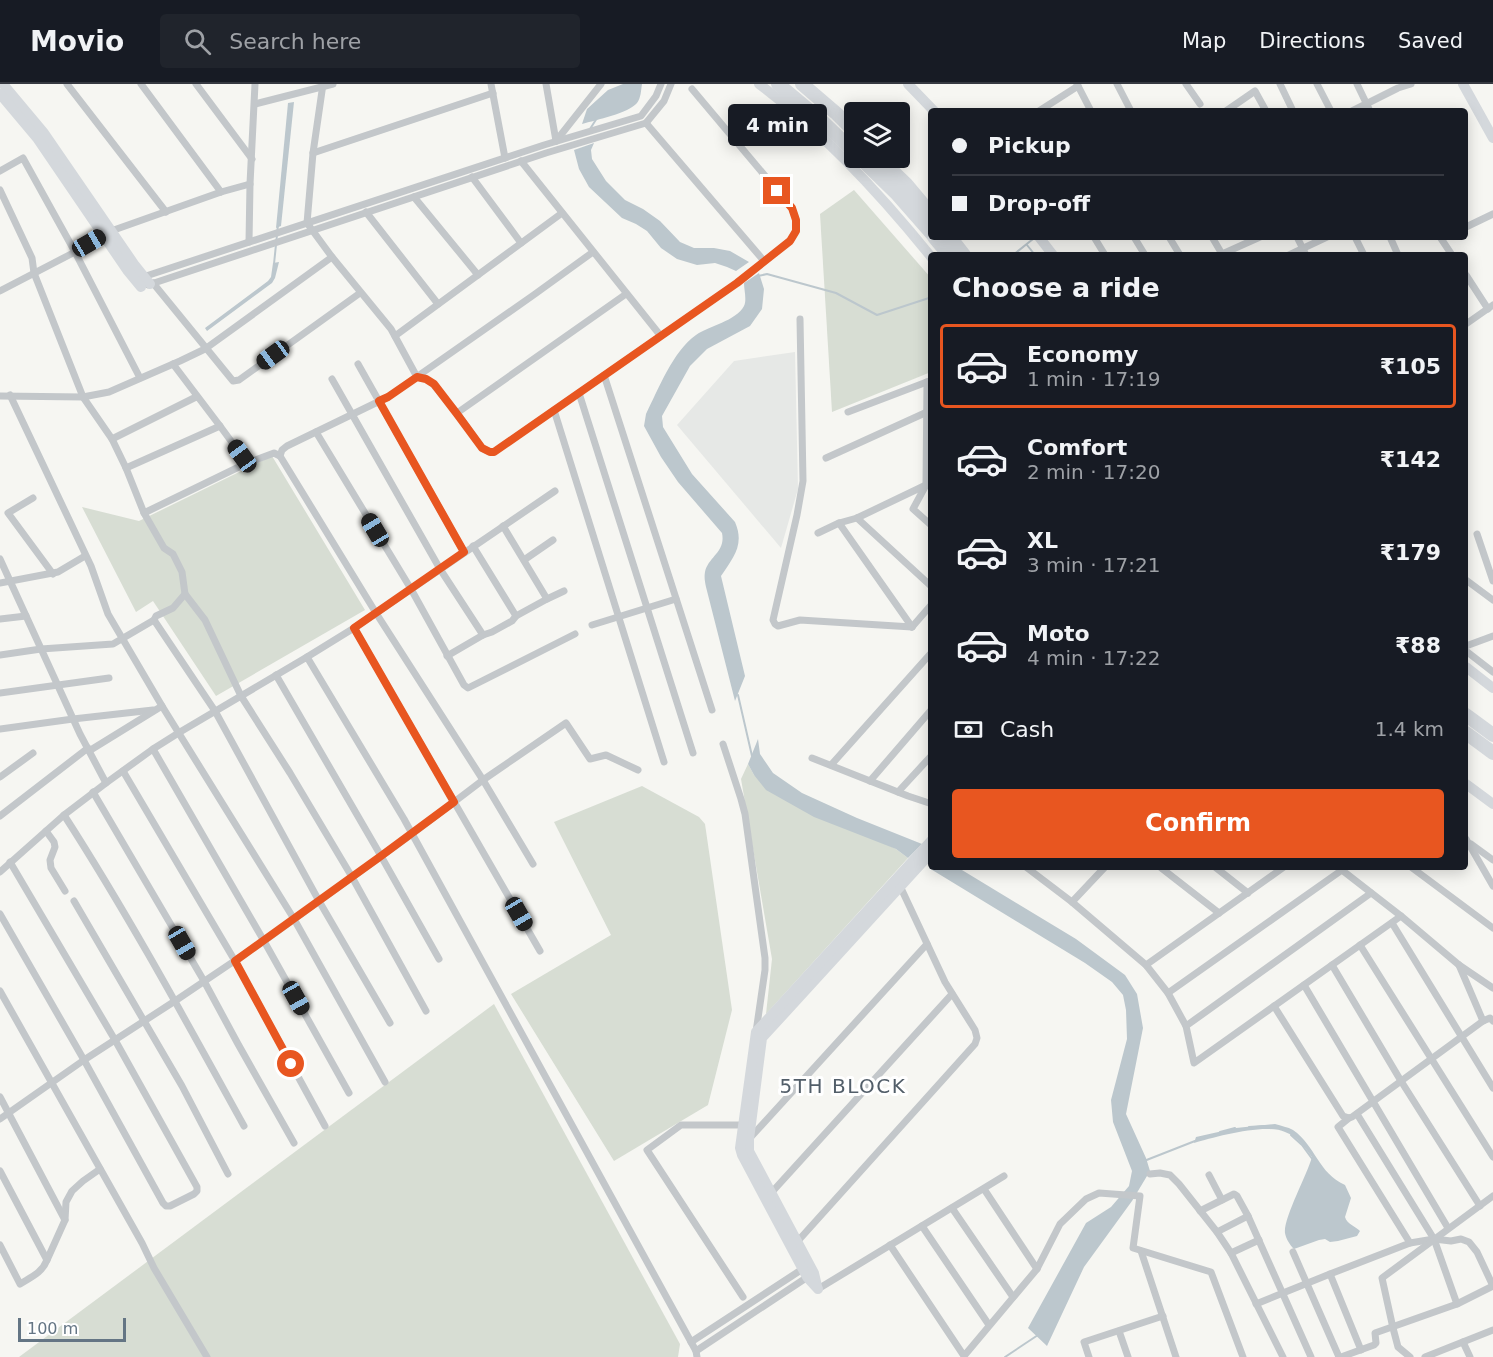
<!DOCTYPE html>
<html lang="en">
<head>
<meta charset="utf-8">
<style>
	:root { --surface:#171b24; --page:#20242c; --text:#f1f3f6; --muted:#9ea1a6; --line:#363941; --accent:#e85620 }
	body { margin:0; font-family:"DejaVu Sans",sans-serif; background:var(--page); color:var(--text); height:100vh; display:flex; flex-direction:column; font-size:22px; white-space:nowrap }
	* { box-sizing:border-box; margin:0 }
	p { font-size:20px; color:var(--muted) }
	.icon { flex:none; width:33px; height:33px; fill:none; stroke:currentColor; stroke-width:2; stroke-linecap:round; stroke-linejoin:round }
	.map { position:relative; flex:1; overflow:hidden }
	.panel { position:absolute; left:928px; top:168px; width:540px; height:618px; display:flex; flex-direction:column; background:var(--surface); border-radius:6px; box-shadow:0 3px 15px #0003 }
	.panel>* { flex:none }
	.banner { position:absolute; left:928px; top:24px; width:540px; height:132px; border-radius:6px; box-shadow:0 3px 15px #0003; display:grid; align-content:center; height:132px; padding:0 24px; background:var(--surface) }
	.fabs { position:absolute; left:844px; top:18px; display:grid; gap:12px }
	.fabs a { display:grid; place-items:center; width:66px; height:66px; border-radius:6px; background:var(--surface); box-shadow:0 3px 15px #0003; font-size:30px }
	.scale { position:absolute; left:18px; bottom:15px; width:108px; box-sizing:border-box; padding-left:6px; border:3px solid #647584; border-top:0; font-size:16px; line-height:21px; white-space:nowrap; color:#647584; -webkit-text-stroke:4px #fff; paint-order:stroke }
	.end { position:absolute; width:27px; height:27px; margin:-14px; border:8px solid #e85620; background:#fff; box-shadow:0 0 0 3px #fff }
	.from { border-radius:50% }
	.bubble { position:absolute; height:42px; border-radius:6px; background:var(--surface); box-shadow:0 3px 15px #0003; font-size:20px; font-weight:700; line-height:42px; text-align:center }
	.car { position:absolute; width:18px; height:36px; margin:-18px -9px; border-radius:8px; box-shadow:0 0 4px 2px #0007; background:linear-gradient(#222 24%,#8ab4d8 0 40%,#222 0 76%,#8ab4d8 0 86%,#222 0) }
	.banner b { display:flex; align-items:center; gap:21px; height:57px; font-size:22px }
	.banner b+b { border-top:2px solid var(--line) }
	.banner i { width:15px; height:15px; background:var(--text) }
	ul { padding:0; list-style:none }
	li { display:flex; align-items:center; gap:18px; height:84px; margin:0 12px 9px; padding:0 12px; border:3px solid transparent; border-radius:6px }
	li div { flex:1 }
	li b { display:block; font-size:22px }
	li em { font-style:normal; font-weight:700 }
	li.selected { border-color:var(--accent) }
	li>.icon { width:54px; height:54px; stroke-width:1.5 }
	h2 { padding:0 24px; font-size:27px; line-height:72px }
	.pay { display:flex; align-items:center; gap:15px; height:66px; padding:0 24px; font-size:22px }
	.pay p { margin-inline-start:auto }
	.button { display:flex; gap:12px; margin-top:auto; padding:12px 24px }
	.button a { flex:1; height:69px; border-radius:6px; background:var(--accent); color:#fff; font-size:24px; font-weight:700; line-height:69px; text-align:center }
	header { display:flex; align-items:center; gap:36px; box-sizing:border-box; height:84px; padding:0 30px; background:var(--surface); border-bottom:2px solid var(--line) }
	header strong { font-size:28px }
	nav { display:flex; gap:33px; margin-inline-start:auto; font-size:21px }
	.search { width:420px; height:54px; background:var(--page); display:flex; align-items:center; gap:15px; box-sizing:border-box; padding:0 21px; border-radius:6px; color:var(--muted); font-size:22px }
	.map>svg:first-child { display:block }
</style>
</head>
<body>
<header>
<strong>Movio</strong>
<div class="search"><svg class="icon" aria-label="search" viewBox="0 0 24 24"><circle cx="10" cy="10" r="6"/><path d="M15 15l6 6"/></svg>Search here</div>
<nav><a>Map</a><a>Directions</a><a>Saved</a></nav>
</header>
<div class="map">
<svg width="1493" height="1273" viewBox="0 0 1493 1273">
	<rect width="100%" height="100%" fill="#f6f6f2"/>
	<polygon fill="#e6e8e6" points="795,268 798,405 781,464 677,341 734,277"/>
	<g fill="#d7ddd3">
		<polygon points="854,106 931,194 931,288 832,328 820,130"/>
		<polygon points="272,372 365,526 216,612 153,517 136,528 82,423 139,437"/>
		<polygon points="748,680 754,691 896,765 908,774 766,930 772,875 741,695"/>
		<polygon points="642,702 699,733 705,740 732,926 708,1021 614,1077 511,910 611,851 554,738"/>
		<polygon points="494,920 680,1260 678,1273 19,1273"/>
	</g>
	<g fill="#bcc7cd">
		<path d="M623 0H642C641 6 641 14 637 19 629 29 596 36 582 40L587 25 608 6Z"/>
		<polygon points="294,18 281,142 276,144 288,19"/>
		<polygon points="594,59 591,66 592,75 606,97 625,116 643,125 660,137 680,158 694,164 714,164 730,167 749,178 736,187 727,183 715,179 697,181 677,175 661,164 647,147 636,140 622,134 589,103 579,85 574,66"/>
		<polygon points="279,178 275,194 272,199 207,247 205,244 268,197 271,193 273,179"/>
		<path d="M759 189 764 205 762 225 750 242 707 265 690 282 662 332 663 343 692 390 735 438C745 461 733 474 721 492L745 592 735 617 706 503C705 498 704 493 705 488 708 473 726 468 722 449L678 398 661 373 644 342 646 330C658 306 673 267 696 251 709 242 736 237 744 222 747 216 744 206 744 199Z"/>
		<polygon points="758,655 760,670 773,689 802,709 857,734 922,760 908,774 896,765 814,733 766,706 754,691 748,680"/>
		<polygon points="931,781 932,783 957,783 1076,855 1125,891 1137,910 1143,944 1126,1030 1146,1074 1150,1087 1132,1117 1084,1183 1047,1262 1028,1244 1086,1139 1111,1123 1129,1102 1132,1087 1113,1038 1111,1016 1127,955 1126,926 1123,911 1112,898 1085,879 929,784"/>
		<path d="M1275 1040C1281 1042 1288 1043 1293 1046 1316 1062 1318 1089 1345 1101L1351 1114 1345 1133C1347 1140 1355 1142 1360 1147L1357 1152 1338 1157 1330 1158 1325 1155 1319 1156 1294 1165C1290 1161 1286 1155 1285 1149 1283 1135 1307 1091 1312 1073 1304 1063 1298 1053 1285 1048 1265 1039 1215 1053 1194 1059L1196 1053 1236 1044Z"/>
	</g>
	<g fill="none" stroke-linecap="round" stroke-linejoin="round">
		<g stroke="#bcc7cd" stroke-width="2">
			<polyline points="590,45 597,34"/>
			<polyline points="1027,161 1035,171"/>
			<polyline points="1013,171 1033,155"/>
			<polyline points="274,180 278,141"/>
			<polyline points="758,192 767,190 836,209 877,231 932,213"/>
			<polyline points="738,611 752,672"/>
			<polyline points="1249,1043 1264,1042"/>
			<polyline points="1220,1048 1235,1044"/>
			<polyline points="1291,1051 1302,1061 1313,1076"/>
			<polyline points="1144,1077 1195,1057"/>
			<polyline points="1005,1273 1038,1251"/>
		</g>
		<g stroke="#c3c7ca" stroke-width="7">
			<polyline points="67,0 166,128"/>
			<polyline points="141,0 221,108"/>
			<polyline points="196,0 252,75"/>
			<polyline points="323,0 313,69 307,139 332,173 391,245 417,293 426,295 433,300 457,329 482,364 490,368 494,368 737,199 790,157 796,147 796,136 792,124 692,5"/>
			<polyline points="491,0 505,74"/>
			<polyline points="546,0 556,57"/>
			<polyline points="1077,0 1091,27"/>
			<polyline points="1117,0 1131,27"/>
			<polyline points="1186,0 1200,20"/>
			<polyline points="1280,0 1293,27"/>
			<polyline points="1317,0 1331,27"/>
			<polyline points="1357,0 1370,27"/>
			<polyline points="255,20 333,0"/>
			<polyline points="1039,27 1078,2"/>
			<polyline points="1226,27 1255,7 1266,27"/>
			<polyline points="1352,27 1398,4 1411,0"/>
			<polyline points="646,39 764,177"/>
			<polyline points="556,57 601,0"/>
			<polyline points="313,69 493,9"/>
			<polyline points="521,77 660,251"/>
			<polyline points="0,87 23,74 75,168 140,294"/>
			<polyline points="472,93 521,159"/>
			<polyline points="0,106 32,174 34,189 83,313 112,355 126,384 144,429 164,464 173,470 182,488 185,510 205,536 241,612 290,689 352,793 426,927"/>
			<polyline points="414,113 478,191"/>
			<polyline points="366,128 438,220"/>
			<polyline points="1466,143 1493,130"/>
			<polyline points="111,147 221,108 250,100"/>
			<polyline points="1094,153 1105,171"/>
			<polyline points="1134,153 1145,171"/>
			<polyline points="1169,153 1180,171"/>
			<polyline points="1212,153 1222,170"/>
			<polyline points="1297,153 1306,171"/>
			<polyline points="1355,153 1364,171"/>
			<polyline points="1390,153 1398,171"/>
			<polyline points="1440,153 1452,171"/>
			<polyline points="249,158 250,100 255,0"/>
			<polyline points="1220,171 1260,153"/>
			<polyline points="1289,171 1327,153"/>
			<polyline points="1466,191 1488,225"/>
			<polyline points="143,193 544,61 641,32 656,12 661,0"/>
			<polyline points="153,199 233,297 239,296 360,209"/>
			<polyline points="148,201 546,69 646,39 664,17 671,0"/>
			<polyline points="0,207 75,168 103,151"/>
			<polyline points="800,235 803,397 797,431 773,536 775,540 778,542 800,536 912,543"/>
			<polyline points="1466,240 1493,221"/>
			<polyline points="395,252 562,129"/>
			<polyline points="173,280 220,342 242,372 245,380"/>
			<polyline points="358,280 464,468"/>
			<polyline points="604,291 712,626"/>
			<polyline points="332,295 440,485 483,551"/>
			<polyline points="927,298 926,401 913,425 932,442"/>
			<polyline points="579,309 693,669"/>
			<polyline points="10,311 91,482 108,530 162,622 294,835 385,998"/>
			<polyline points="0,312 83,313 109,308 180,277 205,265 332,173"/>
			<polyline points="554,326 664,678"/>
			<polyline points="848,328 932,296"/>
			<polyline points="457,329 626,210"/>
			<polyline points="316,348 411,505 464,601 468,604 575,550"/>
			<polyline points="112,355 196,313"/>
			<polyline points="280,372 376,529 483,696 533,780"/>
			<polyline points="826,374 927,328"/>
			<polyline points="126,384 220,342"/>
			<polyline points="33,414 8,429 53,490"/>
			<polyline points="144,429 245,380 274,369 280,372 282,366 287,362 388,313 535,210 593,168"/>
			<polyline points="857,434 932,503"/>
			<polyline points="839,439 912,543"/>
			<polyline points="818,449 839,439 857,434 926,401"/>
			<polyline points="1477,450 1493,497"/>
			<polyline points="473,462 516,532"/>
			<polyline points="0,475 80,650 106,699 153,665 180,648 307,573 404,735 696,1267 697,1273"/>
			<polyline points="524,476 553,456"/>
			<polyline points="1466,496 1493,516"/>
			<polyline points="0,499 58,488 85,472"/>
			<polyline points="547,515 564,507"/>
			<polyline points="0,535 26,532"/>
			<polyline points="154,536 215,627 319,817 390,939"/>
			<polyline points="592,541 676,515"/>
			<polyline points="912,543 932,520"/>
			<polyline points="354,544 540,867"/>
			<polyline points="1466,562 1493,552"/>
			<polyline points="1466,567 1493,588"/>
			<polyline points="0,571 41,565 113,560 154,536 156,532 173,524 185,510"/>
			<polyline points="447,572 483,551 492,548 512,537 516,532 547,515 503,442"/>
			<polyline points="307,573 354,544 555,407"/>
			<polyline points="276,591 381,772 439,875"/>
			<polyline points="0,609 109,594"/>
			<polyline points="0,645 73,635 153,626"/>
			<polyline points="723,660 741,715 745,730 765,874 765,886 756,948"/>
			<polyline points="153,665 264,857 349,1009"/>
			<polyline points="89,667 162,622"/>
			<polyline points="812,674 908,712 932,720"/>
			<polyline points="831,681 932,568"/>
			<polyline points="123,687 235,877 325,1042"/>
			<polyline points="0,693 33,669"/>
			<polyline points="870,697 932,625"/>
			<polyline points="93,708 204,897 238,960 294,1059"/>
			<polyline points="898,708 932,671"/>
			<path d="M64 731C129 832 186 937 244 1042"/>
			<polyline points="0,732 88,664"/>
			<polyline points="46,747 54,758 55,763 50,776 51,784 65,807"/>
			<polyline points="1466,755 1493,802"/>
			<polyline points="1471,760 1493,776"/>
			<polyline points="1026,783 1072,818 1146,881 1168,909 1186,942 1194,979 1401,832"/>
			<polyline points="1160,783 1219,829"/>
			<polyline points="1215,783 1248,809"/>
			<polyline points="1338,783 1401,832 1459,881 1493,904"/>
			<polyline points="1411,783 1493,844"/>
			<polyline points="0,788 64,731 106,699"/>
			<polyline points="74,817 182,1002 228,1090"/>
			<polyline points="1072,818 1105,783"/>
			<polyline points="0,830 84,976 163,1119 166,1122 170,1122 194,1110 197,1107 197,1103 115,956 10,778"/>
			<polyline points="1392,839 1493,1004"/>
			<polyline points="1360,861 1493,1073"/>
			<polyline points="1146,881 1284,783"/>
			<polyline points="1332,881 1401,997 1480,1122"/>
			<polyline points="1459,881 1483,937"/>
			<polyline points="1304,901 1448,1144"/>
			<polyline points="0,907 142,1159 154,1184 207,1273"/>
			<polyline points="1168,909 1342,786"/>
			<polyline points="1274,922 1343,1032 1349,1034 1352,1033 1483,937 1490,934 1493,937"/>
			<polyline points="1186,942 1371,809"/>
			<polyline points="0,1013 65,1136"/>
			<polyline points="1357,1030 1434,1155 1457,1220"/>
			<polyline points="0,1035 84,976 175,917 264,857 412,750 483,696 566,639 590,675 606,671 638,686"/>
			<polyline points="743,1041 681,1041 647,1066 743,1213"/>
			<polyline points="750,1054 927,860"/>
			<path d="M0 1087 47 1176C42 1189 31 1193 20 1200L0 1161"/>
			<polyline points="1150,1090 1160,1089 1170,1091 1179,1100 1217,1148 1231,1169 1283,1273"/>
			<polyline points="1209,1091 1222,1116"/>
			<polyline points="984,1105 1037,1185 1060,1140 1086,1115 1099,1109 1140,1112 1133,1164 1211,1188 1243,1273"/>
			<polyline points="772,1108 952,910"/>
			<polyline points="952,1124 1013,1213"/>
			<polyline points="1200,1127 1234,1110 1237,1112 1248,1132"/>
			<polyline points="922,1142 989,1241"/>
			<polyline points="1217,1148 1248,1132 1311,1273"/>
			<polyline points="797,1158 975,960 977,954 975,946 945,898 900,802"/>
			<polyline points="1410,1159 1434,1155 1451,1157 1461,1155 1469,1158 1477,1168 1493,1202"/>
			<polyline points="890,1161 964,1272 1037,1185"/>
			<polyline points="1141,1167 1176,1273"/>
			<polyline points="1293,1168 1339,1273"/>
			<polyline points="1231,1169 1259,1156"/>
			<polyline points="47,1176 65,1136 66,1118 72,1107 83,1097 100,1085"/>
			<polyline points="1330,1190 1410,1159 1338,1043 1349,1034"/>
			<polyline points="818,1205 1004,1092"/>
			<polyline points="1256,1220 1330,1190 1361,1266"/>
			<polyline points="1119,1247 1128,1273"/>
			<polyline points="691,1258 804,1184"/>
			<polyline points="1463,1258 1470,1273"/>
			<polyline points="696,1267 809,1192"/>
			<polyline points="1089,1273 1084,1258 1163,1232"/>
			<polyline points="1341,1273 1374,1261 1376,1259 1375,1249 1457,1220 1493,1202"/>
			<polyline points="1410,1273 1398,1263 1393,1244 1382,1194 1493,1112"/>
			<polyline points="1425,1273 1493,1246"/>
		</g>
		<g stroke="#d4d8dc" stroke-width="10">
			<polyline points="3,0 44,49 134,180 150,200"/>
			<path d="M759 0C822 47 882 112 932 174"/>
			<polyline points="908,0 934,27"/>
			<polyline points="1463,0 1493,54"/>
			<polyline points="0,10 37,54 127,186 141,203"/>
			<polyline points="1039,153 1053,171"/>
			<polyline points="1466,583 1493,604"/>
			<polyline points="1466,700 1493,720"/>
			<polyline points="817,1202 814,1189 749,1067 749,1055 762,954 932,768"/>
			<polyline points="818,1205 807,1193 742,1071 740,1064 756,948 932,756"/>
		</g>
		<g stroke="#d4d8dc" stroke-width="14">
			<polyline points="778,0 822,37 855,69"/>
			<polyline points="802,0 837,30 855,48"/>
			<polyline points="860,74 896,109 932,150"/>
			<polyline points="879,74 906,100 932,131"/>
			<polyline points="934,153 949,171"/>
			<polyline points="950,153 964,171"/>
			<polyline points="1466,631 1493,651"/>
			<polyline points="1466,649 1493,669"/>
		</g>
	</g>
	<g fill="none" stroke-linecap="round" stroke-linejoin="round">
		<polyline stroke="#e85620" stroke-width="8" points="291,980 235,877 381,772 454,718 354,544 464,468 379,317 388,313 417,293 426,295 434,300 457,330 482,364 490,368 494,368 737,199 790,157 796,147 796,136 792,124 777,107"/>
	</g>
	<g text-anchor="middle" stroke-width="6" stroke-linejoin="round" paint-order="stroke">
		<g font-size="20" letter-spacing="1.5" fill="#525e69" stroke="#fff">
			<text x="843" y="1009">5TH BLOCK</text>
		</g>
	</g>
</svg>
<div class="fabs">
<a><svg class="icon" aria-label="layers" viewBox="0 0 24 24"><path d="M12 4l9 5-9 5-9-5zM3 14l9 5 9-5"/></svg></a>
</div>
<div class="scale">100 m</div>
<i class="end from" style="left:291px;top:980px"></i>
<i class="end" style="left:777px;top:107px"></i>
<div class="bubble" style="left:728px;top:20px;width:99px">4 min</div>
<i class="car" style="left:89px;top:159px;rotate:60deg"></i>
<i class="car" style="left:273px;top:271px;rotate:234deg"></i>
<i class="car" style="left:242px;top:372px;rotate:324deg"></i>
<i class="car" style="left:375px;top:446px;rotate:329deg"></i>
<i class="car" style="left:519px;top:830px;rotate:150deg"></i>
<i class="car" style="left:182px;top:859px;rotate:150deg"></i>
<i class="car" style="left:296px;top:914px;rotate:151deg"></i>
<div class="banner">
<b><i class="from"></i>Pickup</b>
<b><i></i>Drop-off</b>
</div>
<section class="panel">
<h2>Choose a ride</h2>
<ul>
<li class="selected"><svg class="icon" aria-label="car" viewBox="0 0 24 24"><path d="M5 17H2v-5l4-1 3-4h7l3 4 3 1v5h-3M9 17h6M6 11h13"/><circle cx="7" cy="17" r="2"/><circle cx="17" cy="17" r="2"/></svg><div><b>Economy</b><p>1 min · 17:19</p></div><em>₹105</em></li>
<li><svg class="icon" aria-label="car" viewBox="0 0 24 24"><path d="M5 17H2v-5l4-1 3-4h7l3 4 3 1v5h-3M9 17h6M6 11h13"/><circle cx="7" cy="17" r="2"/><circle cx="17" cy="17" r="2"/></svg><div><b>Comfort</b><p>2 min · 17:20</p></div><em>₹142</em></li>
<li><svg class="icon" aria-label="car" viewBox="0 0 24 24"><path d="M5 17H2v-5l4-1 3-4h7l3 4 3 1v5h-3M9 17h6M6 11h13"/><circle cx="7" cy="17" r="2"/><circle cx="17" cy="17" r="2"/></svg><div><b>XL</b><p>3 min · 17:21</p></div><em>₹179</em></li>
<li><svg class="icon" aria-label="car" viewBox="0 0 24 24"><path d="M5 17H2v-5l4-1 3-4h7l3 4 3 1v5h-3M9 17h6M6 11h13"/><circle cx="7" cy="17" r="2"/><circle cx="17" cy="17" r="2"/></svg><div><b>Moto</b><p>4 min · 17:22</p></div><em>₹88</em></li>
</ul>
<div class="pay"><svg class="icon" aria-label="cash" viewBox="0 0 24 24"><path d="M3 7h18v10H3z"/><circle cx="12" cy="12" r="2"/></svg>Cash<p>1.4 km</p></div>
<div class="button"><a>Confirm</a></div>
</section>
</div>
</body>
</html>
